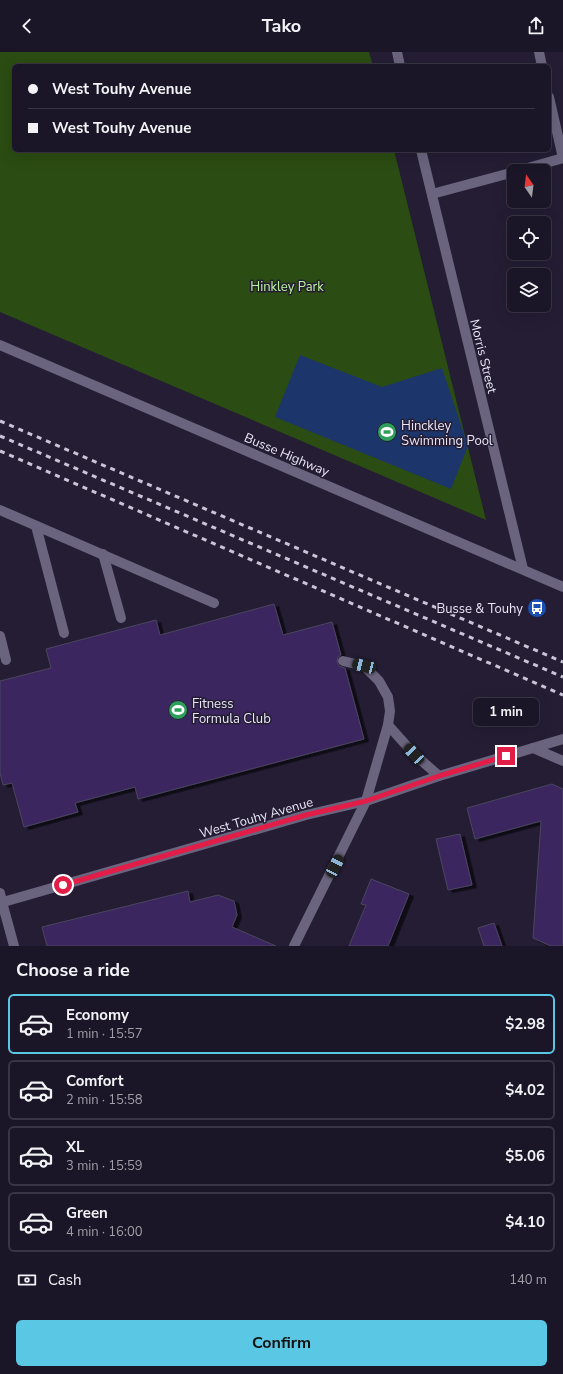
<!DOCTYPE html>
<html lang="en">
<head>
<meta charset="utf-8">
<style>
	:root { --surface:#1b1627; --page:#282333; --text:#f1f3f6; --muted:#a09fa7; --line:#393544; --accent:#5ac8e5 }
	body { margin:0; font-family:"Nunito Sans",sans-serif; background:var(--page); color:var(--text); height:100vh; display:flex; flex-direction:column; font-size:15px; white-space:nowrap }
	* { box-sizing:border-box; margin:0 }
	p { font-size:13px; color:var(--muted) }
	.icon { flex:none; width:22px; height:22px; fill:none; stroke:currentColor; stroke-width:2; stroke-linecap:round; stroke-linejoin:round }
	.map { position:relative; height:894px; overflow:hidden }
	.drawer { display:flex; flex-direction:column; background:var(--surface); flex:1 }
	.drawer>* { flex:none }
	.hud { position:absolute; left:12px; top:12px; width:539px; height:88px; border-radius:6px; box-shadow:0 4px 16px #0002,0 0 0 1px var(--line); display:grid; align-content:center; height:88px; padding:0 16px; background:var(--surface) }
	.needle { width:26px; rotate:346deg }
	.buttons { position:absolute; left:507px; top:112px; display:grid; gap:8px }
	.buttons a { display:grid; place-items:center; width:44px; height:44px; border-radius:6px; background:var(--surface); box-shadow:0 4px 16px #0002,0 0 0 1px var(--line); font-size:20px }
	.end { position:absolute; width:18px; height:18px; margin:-9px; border:5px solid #e11d48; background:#fff; box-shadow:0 0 0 2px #fff }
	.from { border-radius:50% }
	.bubble { position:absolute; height:28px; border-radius:6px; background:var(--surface); box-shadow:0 4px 16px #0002,0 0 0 1px var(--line); font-size:13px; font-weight:700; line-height:28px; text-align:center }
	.car { position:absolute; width:12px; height:24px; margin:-12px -6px; border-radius:5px; box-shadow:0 0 3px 1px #0007; background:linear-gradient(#222 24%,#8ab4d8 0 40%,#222 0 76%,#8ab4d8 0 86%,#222 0) }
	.hud b { display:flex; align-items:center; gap:14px; height:38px; font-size:15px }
	.hud b+b { border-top:1px solid var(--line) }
	.hud i { width:10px; height:10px; background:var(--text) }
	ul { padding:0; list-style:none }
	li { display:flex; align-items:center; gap:12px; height:60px; margin:0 8px 6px; padding:0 8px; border:2px solid var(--line); border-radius:6px }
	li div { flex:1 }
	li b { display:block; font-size:15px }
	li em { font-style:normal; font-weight:700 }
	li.on { border-color:var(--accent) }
	li>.icon { width:36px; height:36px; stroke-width:1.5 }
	h2 { padding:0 16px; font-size:18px; line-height:48px }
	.pay { display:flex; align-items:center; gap:10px; height:44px; padding:0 16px; font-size:15px }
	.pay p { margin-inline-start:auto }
	.action { display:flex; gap:8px; margin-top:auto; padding:8px 16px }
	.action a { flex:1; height:46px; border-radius:6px; background:var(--accent); color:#111; font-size:16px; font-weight:700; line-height:46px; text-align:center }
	header { display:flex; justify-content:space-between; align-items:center; height:52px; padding:0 16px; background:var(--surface); font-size:18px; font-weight:700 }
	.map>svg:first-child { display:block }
</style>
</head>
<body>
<header><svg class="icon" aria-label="back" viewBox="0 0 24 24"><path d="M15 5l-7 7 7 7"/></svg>Tako<svg class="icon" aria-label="share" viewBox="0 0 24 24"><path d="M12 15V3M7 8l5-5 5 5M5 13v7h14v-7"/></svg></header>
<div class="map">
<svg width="563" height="894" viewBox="0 0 563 894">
	<defs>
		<filter id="shadow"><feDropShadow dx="4.5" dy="2.5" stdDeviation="0" flood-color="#0009"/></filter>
	</defs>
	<rect width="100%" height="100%" fill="#241d34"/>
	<polygon fill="#2b4c12" points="0,0 369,0 373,14 14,14 14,98 394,98 486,468 0,260"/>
	<polygon fill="#1c366b" points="300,303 382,335 442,316 468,394 451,437 275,365"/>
	<g fill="#3a2660" stroke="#4c455f" filter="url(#shadow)">
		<polygon points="274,552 283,583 332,570 341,603 338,605 337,610 339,614 345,616 364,687 138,747 135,735 75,751 78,760 24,775 12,731 3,733 0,721 0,629 51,616 46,597 156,568 160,583"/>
		<polygon points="552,732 563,737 563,894 551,894 533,886 541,769 475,787 467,756"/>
		<polygon points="460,782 472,833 448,838 436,787"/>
		<polygon points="371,827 409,842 388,894 349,894 366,853 361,852"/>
		<polygon points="188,839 190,850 218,843 234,849 237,863 232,875 276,894 47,894 42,875"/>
		<polygon points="494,871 502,894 484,894 478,876"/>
	</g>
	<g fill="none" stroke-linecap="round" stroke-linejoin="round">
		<g stroke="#6b647f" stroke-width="10">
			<polyline points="539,0 542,14"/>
			<polyline points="549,45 563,106"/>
			<polyline points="517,119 563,106"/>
			<polyline points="432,142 514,120"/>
			<polyline points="0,458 214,551"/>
			<polyline points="36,474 64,581"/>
			<polyline points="103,502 121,566"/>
			<polyline points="0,584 6,608"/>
			<polyline points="343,609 364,614 379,629 388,645 390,659 388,673"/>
			<polyline points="366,749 388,673 414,702 439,724"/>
		</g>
		<g stroke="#6b647f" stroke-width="10">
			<polyline points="397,0 400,14"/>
			<polyline points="421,98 523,517"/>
			<polyline points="0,841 2,850"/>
			<polyline points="294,894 366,749"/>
		</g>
		<g stroke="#6b647f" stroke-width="10">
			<polyline points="0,293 563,535"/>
			<polyline points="533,696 563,709"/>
			<polyline points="2,850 14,894"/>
			<polyline points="0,851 306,763 366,749 439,724 563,687"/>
		</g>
		<g stroke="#c9c5d6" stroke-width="3" stroke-dasharray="5 5" stroke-linecap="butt">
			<polyline points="0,369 563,610"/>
			<polyline points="0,384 563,625"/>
			<polyline points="0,399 563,643"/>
		</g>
	</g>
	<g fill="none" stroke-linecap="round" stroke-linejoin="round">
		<polyline stroke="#e11d48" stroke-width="5" points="63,833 306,763 366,749 439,724 506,704"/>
	</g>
	<defs>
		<symbol id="stadium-disc" viewBox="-11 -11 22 22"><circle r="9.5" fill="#2e9e5b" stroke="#241d34"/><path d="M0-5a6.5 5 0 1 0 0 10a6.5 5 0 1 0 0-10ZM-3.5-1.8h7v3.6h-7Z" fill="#fff"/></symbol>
		<symbol id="bus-disc" viewBox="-11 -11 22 22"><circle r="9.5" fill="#1a4fb4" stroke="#241d34"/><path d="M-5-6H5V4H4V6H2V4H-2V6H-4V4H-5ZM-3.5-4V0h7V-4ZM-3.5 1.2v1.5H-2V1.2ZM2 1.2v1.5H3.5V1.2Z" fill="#fff"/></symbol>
	</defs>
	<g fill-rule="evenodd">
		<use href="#stadium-disc" x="376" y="369" width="22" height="22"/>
		<use href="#bus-disc" x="526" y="545" width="22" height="22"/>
		<use href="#stadium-disc" x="167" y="647" width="22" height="22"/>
	</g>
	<g text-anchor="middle" stroke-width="3" stroke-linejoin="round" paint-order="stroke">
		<g font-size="13" fill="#bcf49b" stroke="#241d34">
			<text x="287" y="239">Hinkley Park</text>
		</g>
		<g font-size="13" fill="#eae6f6" stroke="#241d34">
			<text transform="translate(484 304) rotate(76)" y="5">Morris Street</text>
			<text transform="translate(287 402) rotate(23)" y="5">Busse Highway</text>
			<text transform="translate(256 765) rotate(-16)" y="5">West Touhy Avenue</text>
		</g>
		<g font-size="13" fill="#eae6f6" stroke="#241d34" text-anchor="start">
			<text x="401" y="378">Hinckley<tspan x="401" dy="15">Swimming Pool</tspan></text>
			<text x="523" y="561" text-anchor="end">Busse &amp; Touhy</text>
			<text x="192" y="656">Fitness<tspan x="192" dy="15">Formula Club</tspan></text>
		</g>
	</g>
</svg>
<div class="buttons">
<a><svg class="needle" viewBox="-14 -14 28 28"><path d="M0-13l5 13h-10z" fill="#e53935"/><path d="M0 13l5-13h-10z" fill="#a09fa7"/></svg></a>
<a><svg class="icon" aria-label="locate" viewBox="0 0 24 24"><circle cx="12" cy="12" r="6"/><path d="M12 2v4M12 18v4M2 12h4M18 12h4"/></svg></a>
<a><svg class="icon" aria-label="layers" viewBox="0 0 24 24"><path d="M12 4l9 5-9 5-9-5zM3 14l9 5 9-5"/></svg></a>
</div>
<i class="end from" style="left:63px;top:833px"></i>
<i class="end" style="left:506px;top:704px"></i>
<div class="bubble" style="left:473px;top:646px;width:66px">1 min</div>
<i class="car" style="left:364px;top:614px;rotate:284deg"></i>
<i class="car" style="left:414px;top:702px;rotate:317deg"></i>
<i class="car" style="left:335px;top:814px;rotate:27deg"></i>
<div class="hud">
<b><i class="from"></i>West Touhy Avenue</b>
<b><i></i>West Touhy Avenue</b>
</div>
</div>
<section class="drawer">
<h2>Choose a ride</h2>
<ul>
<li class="on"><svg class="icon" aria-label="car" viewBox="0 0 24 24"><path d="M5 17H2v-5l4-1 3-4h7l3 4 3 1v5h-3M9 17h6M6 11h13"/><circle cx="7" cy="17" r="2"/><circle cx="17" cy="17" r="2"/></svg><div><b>Economy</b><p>1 min · 15:57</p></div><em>$2.98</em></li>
<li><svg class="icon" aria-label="car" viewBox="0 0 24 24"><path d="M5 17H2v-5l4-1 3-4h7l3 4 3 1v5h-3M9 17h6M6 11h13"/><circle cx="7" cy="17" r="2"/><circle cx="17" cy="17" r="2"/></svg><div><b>Comfort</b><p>2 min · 15:58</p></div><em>$4.02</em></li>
<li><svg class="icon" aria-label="car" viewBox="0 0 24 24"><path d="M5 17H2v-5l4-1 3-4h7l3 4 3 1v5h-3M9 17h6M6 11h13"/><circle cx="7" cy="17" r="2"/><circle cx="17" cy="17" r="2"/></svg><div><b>XL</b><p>3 min · 15:59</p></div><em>$5.06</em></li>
<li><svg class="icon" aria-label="car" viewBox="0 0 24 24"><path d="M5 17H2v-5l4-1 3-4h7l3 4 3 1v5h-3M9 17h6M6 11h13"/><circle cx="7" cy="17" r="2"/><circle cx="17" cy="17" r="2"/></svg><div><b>Green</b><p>4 min · 16:00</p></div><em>$4.10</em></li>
</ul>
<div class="pay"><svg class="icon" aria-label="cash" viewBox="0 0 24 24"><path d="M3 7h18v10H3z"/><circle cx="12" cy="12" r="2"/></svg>Cash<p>140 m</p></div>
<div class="action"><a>Confirm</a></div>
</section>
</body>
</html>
